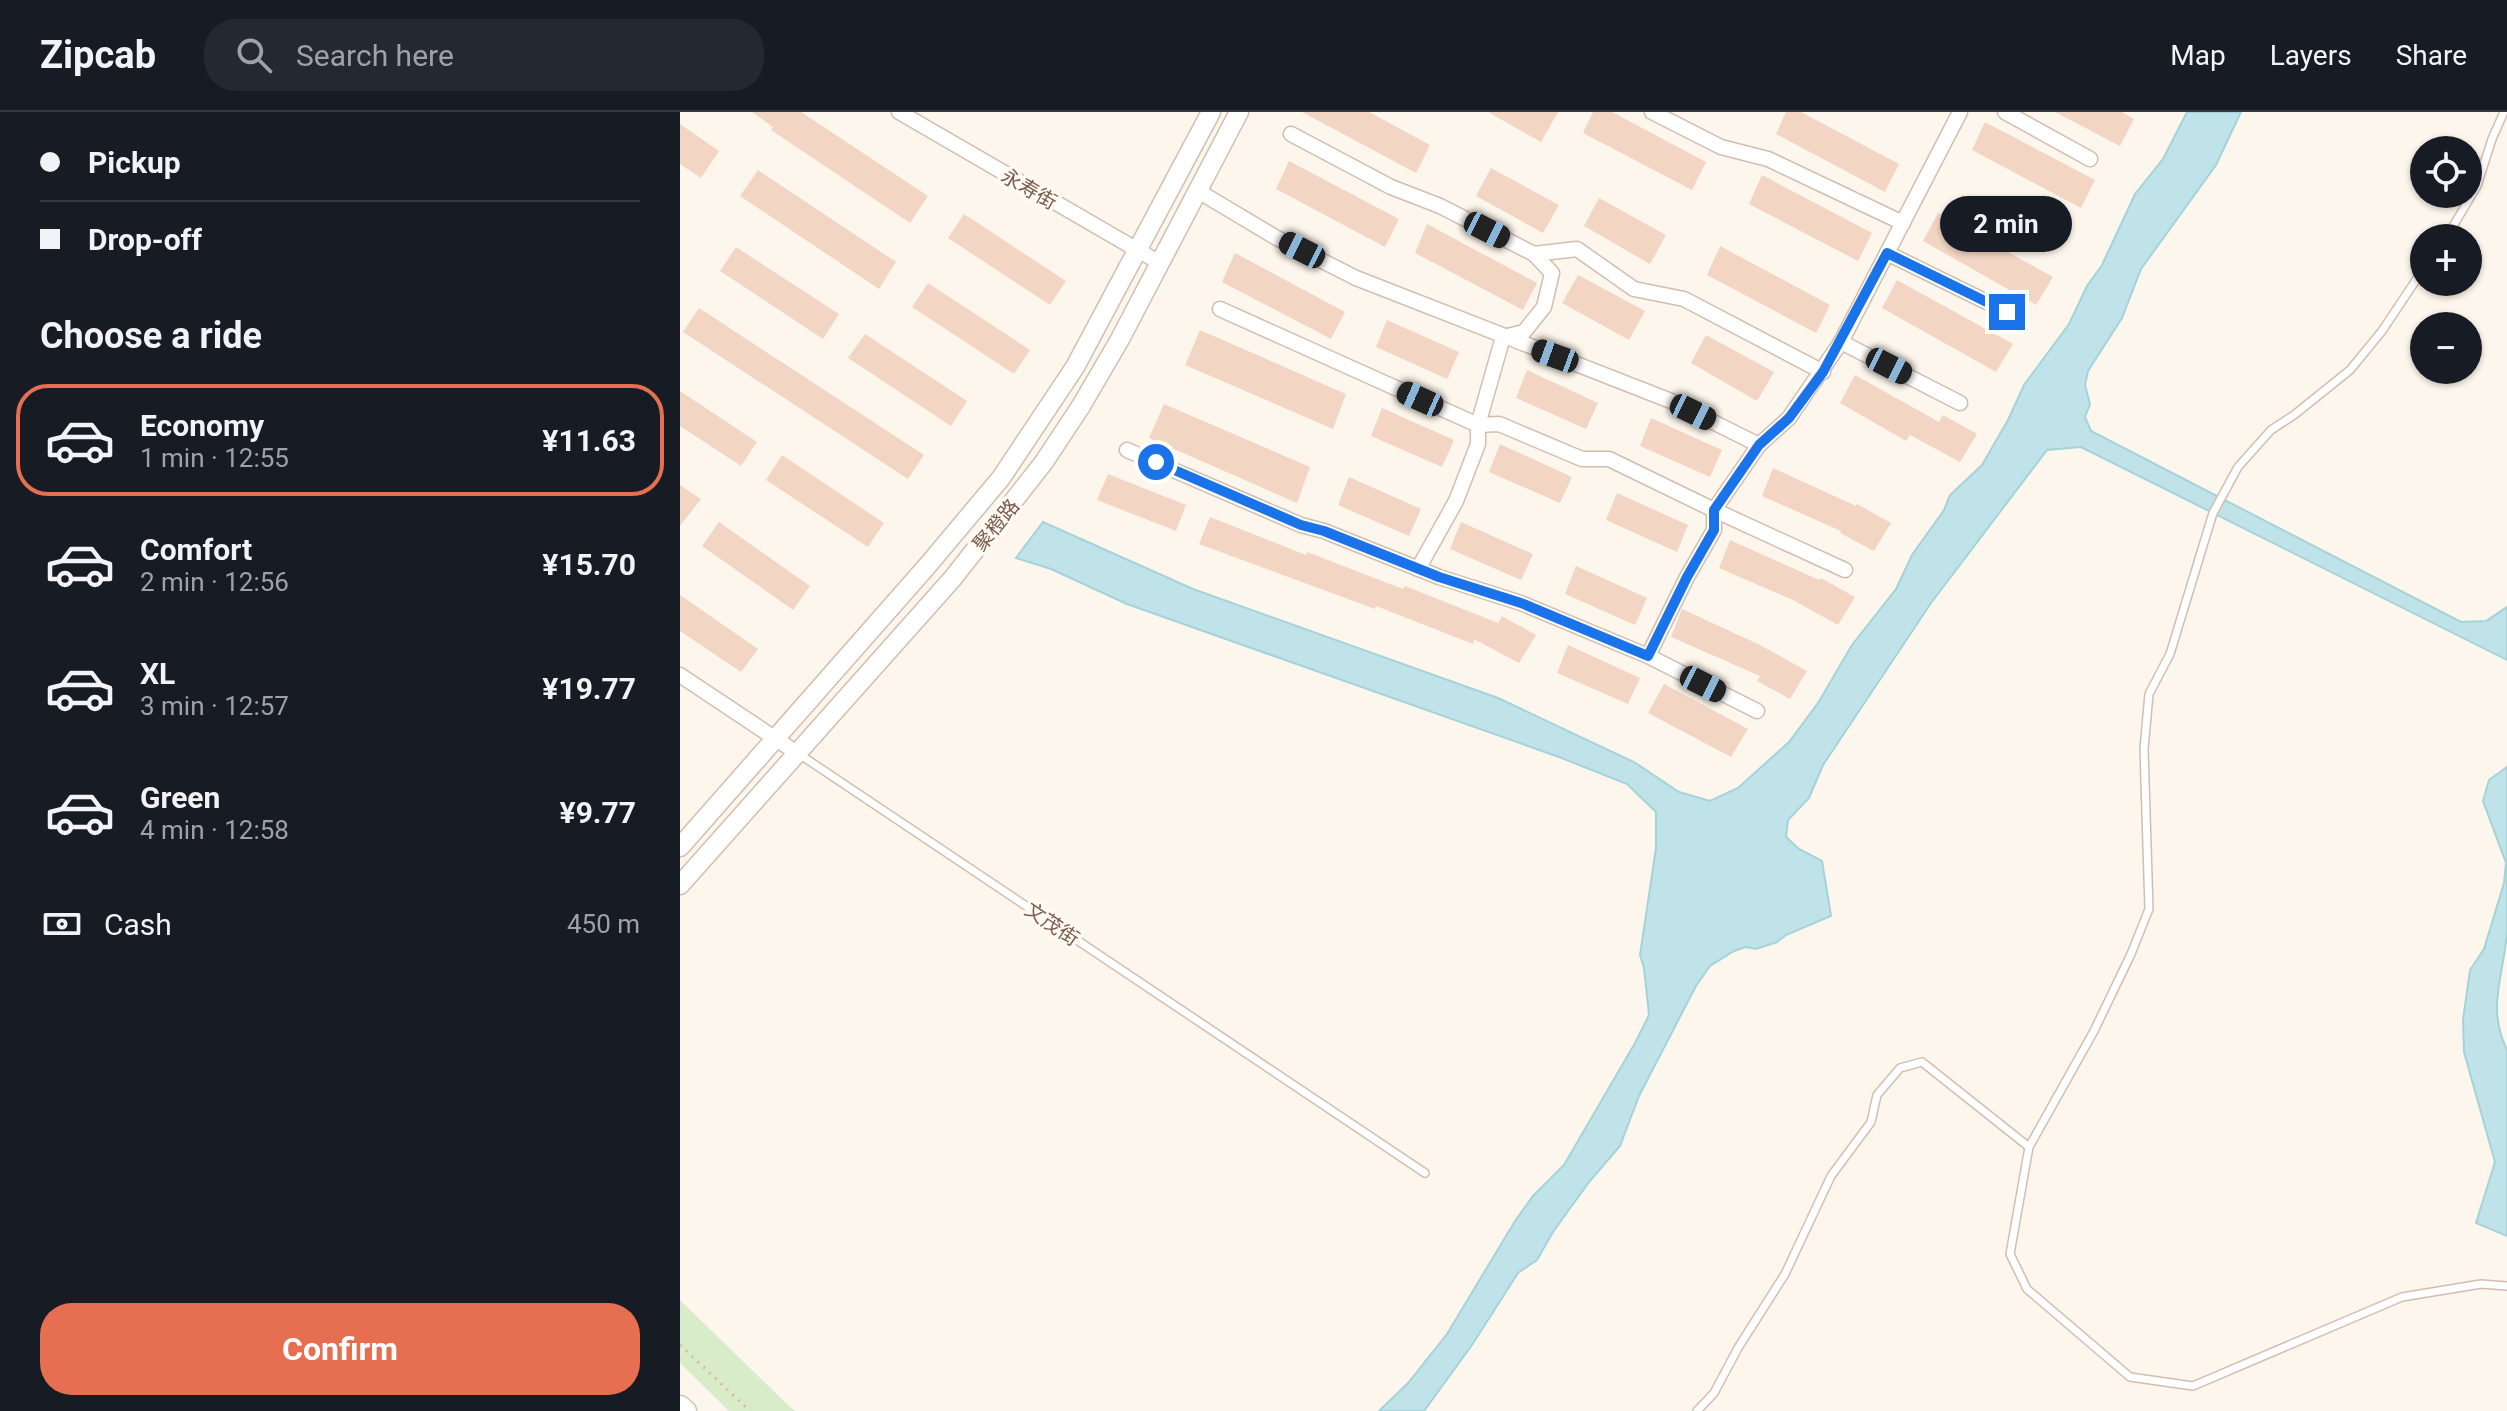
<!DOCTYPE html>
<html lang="en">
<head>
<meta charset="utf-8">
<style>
	:root { --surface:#171b24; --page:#242831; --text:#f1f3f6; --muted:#9ea1a6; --line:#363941; --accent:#e76f51 }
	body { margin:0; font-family:Roboto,"Noto Sans SC",sans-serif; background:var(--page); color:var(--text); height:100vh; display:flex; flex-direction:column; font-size:30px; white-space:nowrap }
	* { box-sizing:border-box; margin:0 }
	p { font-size:26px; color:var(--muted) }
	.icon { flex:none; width:44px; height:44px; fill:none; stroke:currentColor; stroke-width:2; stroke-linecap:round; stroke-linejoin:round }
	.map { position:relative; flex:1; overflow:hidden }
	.sheet { display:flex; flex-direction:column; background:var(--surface); width:680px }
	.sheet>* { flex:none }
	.guide { display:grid; align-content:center; height:176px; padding:0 40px; background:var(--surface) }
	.tools { position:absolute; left:1730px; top:24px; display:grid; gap:16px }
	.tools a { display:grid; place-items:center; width:72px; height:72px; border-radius:50%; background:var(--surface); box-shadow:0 2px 6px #0004; font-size:40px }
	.end { position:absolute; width:36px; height:36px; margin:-18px; border:10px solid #1a73e8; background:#fff; box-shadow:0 0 0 4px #fff }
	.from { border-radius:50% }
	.bubble { position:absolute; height:56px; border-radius:28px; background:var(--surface); box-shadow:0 2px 6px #0004; font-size:26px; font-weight:700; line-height:56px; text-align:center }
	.car { position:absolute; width:24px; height:48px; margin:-24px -12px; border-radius:10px; box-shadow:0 0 6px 2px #0007; background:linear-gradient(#222 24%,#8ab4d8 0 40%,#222 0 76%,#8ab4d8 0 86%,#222 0) }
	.guide b { display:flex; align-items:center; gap:28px; height:76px; font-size:30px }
	.guide b+b { border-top:2px solid var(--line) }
	.guide i { width:20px; height:20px; background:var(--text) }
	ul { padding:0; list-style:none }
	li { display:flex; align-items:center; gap:24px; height:112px; margin:0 16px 12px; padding:0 24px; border:4px solid transparent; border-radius:32px }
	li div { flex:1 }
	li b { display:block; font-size:30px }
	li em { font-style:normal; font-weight:700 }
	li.on { border-color:var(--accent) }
	li>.icon { width:72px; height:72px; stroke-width:1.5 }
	h2 { padding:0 40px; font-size:36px; line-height:96px }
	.pay { display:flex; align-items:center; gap:20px; height:88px; padding:0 40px; font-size:30px }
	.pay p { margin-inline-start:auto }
	.button { display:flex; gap:16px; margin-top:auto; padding:16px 40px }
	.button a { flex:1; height:92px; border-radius:32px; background:var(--accent); color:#fff; font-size:32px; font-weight:700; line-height:92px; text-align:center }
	header { display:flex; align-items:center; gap:48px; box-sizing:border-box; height:112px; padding:0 40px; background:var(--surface); border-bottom:2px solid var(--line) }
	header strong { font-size:38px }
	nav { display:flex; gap:44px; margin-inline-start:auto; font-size:28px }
	.search { width:560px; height:72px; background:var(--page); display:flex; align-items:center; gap:20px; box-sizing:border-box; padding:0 28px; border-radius:32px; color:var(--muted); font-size:30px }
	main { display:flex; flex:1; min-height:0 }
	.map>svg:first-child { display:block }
</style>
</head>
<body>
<header>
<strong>Zipcab</strong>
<div class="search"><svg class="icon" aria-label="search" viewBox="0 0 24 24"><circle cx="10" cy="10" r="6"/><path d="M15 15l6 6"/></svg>Search here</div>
<nav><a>Map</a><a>Layers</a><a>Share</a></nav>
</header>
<main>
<section class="sheet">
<div class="guide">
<b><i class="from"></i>Pickup</b>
<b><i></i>Drop-off</b>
</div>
<h2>Choose a ride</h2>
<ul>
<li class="on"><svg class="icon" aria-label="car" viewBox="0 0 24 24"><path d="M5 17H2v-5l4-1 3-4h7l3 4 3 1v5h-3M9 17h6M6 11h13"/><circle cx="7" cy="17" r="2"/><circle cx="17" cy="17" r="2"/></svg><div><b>Economy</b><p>1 min · 12:55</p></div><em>¥11.63</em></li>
<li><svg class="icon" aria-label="car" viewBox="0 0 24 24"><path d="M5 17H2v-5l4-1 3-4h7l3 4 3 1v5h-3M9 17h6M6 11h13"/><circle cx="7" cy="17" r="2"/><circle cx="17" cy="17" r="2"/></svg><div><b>Comfort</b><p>2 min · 12:56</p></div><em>¥15.70</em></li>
<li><svg class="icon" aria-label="car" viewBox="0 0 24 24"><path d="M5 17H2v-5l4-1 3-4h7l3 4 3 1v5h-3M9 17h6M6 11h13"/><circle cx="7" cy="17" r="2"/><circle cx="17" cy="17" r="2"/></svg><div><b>XL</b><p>3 min · 12:57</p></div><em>¥19.77</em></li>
<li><svg class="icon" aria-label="car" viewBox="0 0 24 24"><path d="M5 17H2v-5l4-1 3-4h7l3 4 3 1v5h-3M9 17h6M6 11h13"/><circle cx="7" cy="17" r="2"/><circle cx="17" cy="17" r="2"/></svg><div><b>Green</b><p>4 min · 12:58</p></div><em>¥9.77</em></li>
</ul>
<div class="pay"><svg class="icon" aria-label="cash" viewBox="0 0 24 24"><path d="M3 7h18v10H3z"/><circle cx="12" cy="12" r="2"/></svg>Cash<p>450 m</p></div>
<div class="button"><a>Confirm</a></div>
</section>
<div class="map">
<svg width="1827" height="1299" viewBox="0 0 1827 1299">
	<rect width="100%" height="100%" fill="#fdf6ec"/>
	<polygon fill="#d8ecc9" points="0,1188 107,1292 115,1299 49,1299 0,1251"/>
	<g fill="#bfe3e8" stroke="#a5d3da" stroke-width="2">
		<polygon points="1507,0 1561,0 1536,53 1461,157 1442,206 1408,259 1405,273 1410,292 1405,305 1411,319 1781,510 1806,509 1827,495 1827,548 1401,335 1367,338 1251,491 1143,653 1129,686 1108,708 1106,725 1119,737 1142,749 1151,804 1106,823 1097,830 1076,837 1066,835 1054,839 1030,854 1016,874 959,984 940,1034 909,1070 873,1120 857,1148 838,1161 792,1233 744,1299 699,1299 728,1271 767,1222 835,1109 853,1084 884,1053 955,931 969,903 964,856 960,843 976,736 976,700 947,672 879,645 447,492 371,457 336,446 363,410 513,477 818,586 954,650 999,680 1030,689 1058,676 1109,630 1138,591 1172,533 1216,477 1232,443 1264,398 1270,383 1302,353 1328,308 1344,273 1389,212 1407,174 1422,153 1455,82 1483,47"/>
		<path d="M1827 655C1827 709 1827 763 1827 816 1826 859 1805 893 1827 938V1124L1796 1111 1815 1050 1784 940 1783 908 1790 858 1804 837 1824 771 1826 751 1803 689 1809 668Z"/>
	</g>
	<g fill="#f3d5c3">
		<polygon points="72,0 121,0 248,84 230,111 91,18 93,15"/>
		<polygon points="622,0 689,0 750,33 736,61"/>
		<polygon points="808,0 878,0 861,30"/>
		<polygon points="913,0 932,0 1026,50 1012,78 903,21"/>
		<polygon points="1106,0 1121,0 1219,52 1205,80 1096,22"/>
		<polygon points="1375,0 1442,0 1454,7 1440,34"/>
		<polygon points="1305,10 1415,68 1401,96 1292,38"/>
		<polygon points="0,12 39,39 21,66 0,52"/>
		<polygon points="609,49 719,107 705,135 596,77"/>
		<polygon points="811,56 879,93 863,121 796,84"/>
		<polygon points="78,58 216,150 199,177 60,84"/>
		<polygon points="1082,63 1192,121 1178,149 1069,92"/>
		<polygon points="919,86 986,123 970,152 904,114"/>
		<polygon points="1258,101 1373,165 1356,193 1243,129"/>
		<polygon points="284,102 386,169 370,193 268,126"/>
		<polygon points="747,112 857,171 843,198 735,141"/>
		<polygon points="1040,134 1150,193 1136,221 1027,163"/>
		<polygon points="56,135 159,202 143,227 40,159"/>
		<polygon points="555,141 665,200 651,227 542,170"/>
		<polygon points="898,163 965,199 949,228 882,191"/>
		<polygon points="1217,168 1333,232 1316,260 1202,196"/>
		<polygon points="248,171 350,238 334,262 232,195"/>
		<polygon points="19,196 244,343 228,367 3,220"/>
		<polygon points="707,208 779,240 767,267 696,235"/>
		<polygon points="520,218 666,282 653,317 505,253"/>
		<polygon points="185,222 287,289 271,314 168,246"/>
		<polygon points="1026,223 1094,260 1077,289 1011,251"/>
		<polygon points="847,258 918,291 906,317 836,286"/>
		<polygon points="1175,263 1259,310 1263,303 1297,322 1280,350 1230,323 1226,329 1160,291"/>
		<polygon points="0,279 77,330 61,354 0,314"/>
		<polygon points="484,292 630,355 617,391 469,326"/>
		<polygon points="702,296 774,328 762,355 691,324"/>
		<polygon points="971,306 1042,338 1030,365 960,334"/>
		<polygon points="820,332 892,365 880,391 809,360"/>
		<polygon points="102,343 204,411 188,435 86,368"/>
		<polygon points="1093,356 1176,394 1177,392 1211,411 1194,439 1160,421 1161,419 1082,384"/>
		<polygon points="428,362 506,393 496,419 417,388"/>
		<polygon points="669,365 741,397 729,424 658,393"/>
		<polygon points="0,373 21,387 0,414"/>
		<polygon points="937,381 1008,413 997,440 926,408"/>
		<polygon points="530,405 626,443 627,440 723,477 725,474 818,511 822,504 856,523 839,551 794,527 793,532 696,494 695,497 519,432"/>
		<polygon points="39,410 130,474 113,498 22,434"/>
		<polygon points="781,410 853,442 841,468 770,437"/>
		<polygon points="1050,428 1139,468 1141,466 1175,485 1158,513 1113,488 1039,456"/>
		<polygon points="896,454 967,486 955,513 885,482"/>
		<polygon points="0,483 78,537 61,560 0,519"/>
		<polygon points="1002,497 1078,532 1127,559 1110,587 1077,569 1080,564 991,525"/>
		<polygon points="888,533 960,566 948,592 877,561"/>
		<polygon points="984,572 1068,617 1051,645 968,601"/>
	</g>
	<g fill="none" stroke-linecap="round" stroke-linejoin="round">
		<defs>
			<g id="service">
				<polyline points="1766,126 1797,74 1812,27 1824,0"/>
				<polyline points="1744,156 1702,219 1670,258 1614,303 1591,318 1558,355 1533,401 1490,542 1469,582 1464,637 1469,797 1451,842 1414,919 1349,1035 1330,1142 1347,1177 1450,1265 1513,1274 1722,1185 1801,1172 1827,1174"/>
				<polyline points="119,642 745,1061"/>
				<polyline points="1017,1299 1034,1281 1058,1236 1105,1162 1151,1064 1191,1010 1197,983 1220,956 1242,950 1349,1035"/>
			</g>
			<g id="minor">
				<polyline points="219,0 480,151"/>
				<polyline points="972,0 1041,35 1088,47 1223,111"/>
				<polyline points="1325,0 1410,47"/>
				<polyline points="611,22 711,75 760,94 854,142 897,137 954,177 1004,187 1143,260"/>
				<polyline points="518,79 595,125 676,166 991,289 1079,333 1109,306 1161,230 1280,0"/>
				<polyline points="1207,141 1327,200"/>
				<polyline points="540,197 798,313 819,312 902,347 929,347 1034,398 1165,458"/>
				<polyline points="1161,230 1280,291"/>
				<polyline points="447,338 621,413 644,419 759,465 841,491 968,544 1077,599"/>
				<polyline points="738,457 776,389 798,332 798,313 823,225 844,220 864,195 872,161 854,142"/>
				<polyline points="968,544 1007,465 1034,418 1034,398 1079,333"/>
				<polyline points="0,563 117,641"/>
			</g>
			<g id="tertiary">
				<polyline points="0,735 248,453 321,366 395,255 531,0"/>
				<polyline points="0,773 273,466 364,350 401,294 439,229 559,0"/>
			</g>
			<polyline id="secondary" points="0,1294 6,1299"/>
		</defs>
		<use href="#service" stroke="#d1beb0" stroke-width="10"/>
		<use href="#minor" stroke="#d1beb0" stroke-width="17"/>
		<use href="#tertiary" stroke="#d1beb0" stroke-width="21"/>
		<use href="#secondary" stroke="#d6c0b0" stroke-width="23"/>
		<polyline stroke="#d9b8a5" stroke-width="3" stroke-dasharray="2 6" stroke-linecap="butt" points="0,1233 70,1299"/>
		<use href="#service" stroke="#fff" stroke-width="7"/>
		<use href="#minor" stroke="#fff" stroke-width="14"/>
		<use href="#tertiary" stroke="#fff" stroke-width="18"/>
		<use href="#secondary" stroke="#fff" stroke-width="20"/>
	</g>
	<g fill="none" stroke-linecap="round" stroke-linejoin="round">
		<polyline stroke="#1a73e8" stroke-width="10" points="476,350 621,413 644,419 759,465 841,491 968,544 1007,465 1034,418 1034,398 1079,333 1109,306 1143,260 1207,141 1327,200"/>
	</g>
	<g text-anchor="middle" stroke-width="7" stroke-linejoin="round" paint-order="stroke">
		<g font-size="20" fill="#7a5c4d" stroke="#fffaf3">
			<text transform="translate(349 77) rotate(30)" y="7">永寿街</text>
			<text transform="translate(316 413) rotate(-51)" y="7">聚橙路</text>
			<text transform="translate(372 812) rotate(34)" y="7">文茂街</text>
		</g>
	</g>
</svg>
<div class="tools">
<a><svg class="icon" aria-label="locate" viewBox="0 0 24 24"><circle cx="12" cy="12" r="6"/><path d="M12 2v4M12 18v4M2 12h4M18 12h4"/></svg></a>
<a>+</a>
<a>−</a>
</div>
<i class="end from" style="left:476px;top:350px"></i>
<i class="end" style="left:1327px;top:200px"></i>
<div class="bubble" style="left:1260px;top:84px;width:132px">2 min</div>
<i class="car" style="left:807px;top:118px;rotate:117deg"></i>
<i class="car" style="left:622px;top:138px;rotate:297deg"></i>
<i class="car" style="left:875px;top:244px;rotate:290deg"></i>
<i class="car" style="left:1209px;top:254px;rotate:117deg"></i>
<i class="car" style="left:740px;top:287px;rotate:294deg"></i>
<i class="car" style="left:1013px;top:300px;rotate:116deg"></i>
<i class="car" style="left:1023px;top:572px;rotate:117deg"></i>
</div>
</main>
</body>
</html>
